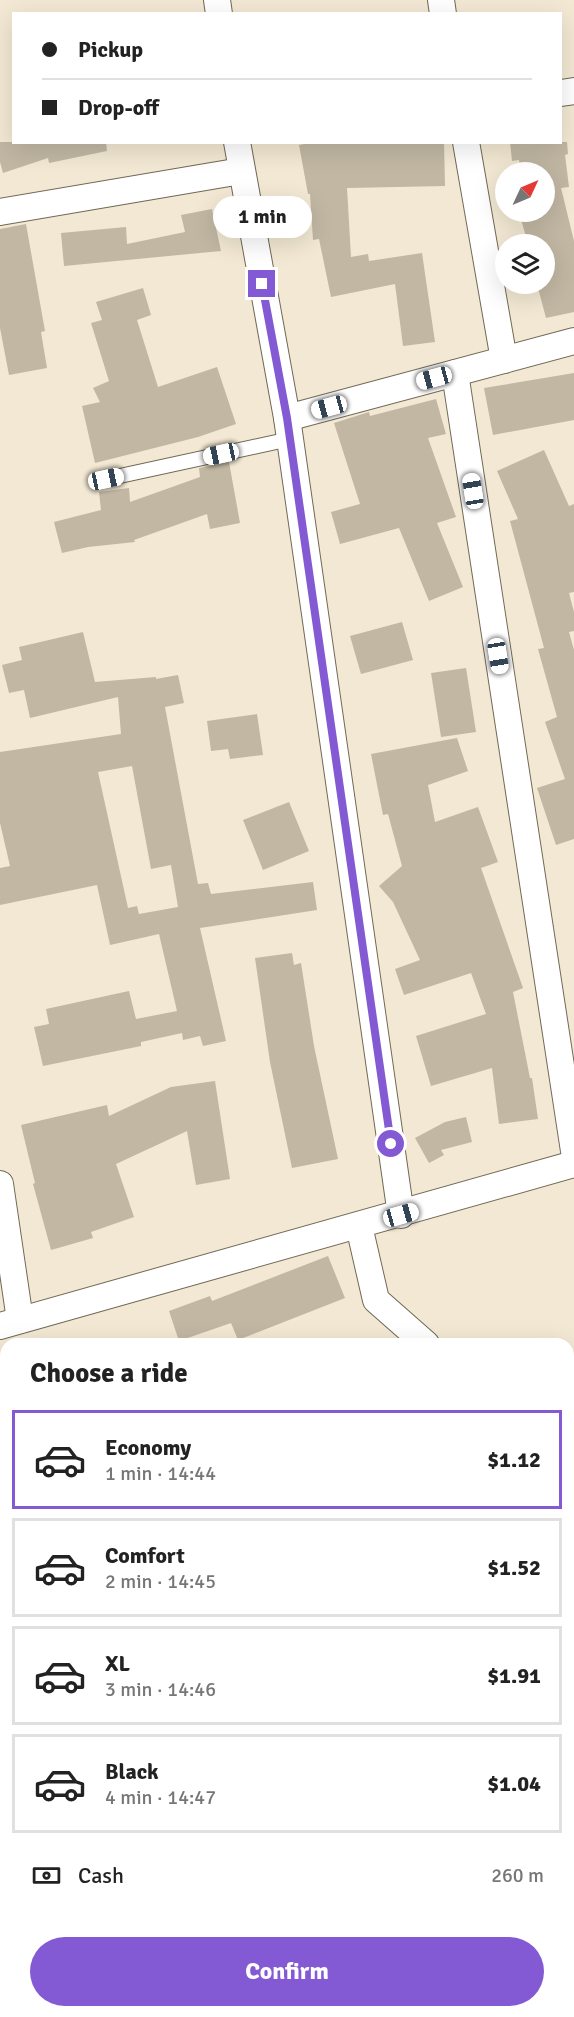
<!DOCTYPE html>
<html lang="en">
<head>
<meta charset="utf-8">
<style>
	:root { --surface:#fff; --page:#f2f2f2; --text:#222; --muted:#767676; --line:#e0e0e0; --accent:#835ad3 }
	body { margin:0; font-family:Signika,sans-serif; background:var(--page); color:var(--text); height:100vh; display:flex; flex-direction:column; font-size:22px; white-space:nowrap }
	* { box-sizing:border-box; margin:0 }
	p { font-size:20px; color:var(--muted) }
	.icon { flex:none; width:33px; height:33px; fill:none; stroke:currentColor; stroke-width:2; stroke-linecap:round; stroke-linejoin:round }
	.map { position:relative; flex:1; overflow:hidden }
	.sheet { position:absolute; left:0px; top:1338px; width:574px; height:680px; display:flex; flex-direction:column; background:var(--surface); border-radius:18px 18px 0 0; box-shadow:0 6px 24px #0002 }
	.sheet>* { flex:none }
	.top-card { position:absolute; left:12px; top:12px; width:550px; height:132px; border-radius:0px; box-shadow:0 6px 24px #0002; display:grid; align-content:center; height:132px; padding:0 30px; background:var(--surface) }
	.needle { width:39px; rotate:46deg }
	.fabs { position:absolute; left:495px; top:162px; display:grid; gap:12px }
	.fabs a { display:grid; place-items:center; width:60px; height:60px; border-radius:50%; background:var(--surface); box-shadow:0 6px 24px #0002; font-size:30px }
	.end { position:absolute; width:27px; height:27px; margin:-14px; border:8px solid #835ad3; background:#fff; box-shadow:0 0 0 3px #fff }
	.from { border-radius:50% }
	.bubble { position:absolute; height:42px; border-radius:21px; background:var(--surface); box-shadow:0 6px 24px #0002; font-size:20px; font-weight:700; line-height:42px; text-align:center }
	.car { position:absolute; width:18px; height:36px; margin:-18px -9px; border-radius:8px; box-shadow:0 0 4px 2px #0007; background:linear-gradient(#fff 24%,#345 0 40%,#fff 0 76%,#345 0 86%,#fff 0) }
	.top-card b { display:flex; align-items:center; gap:21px; height:57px; font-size:22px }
	.top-card b+b { border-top:2px solid var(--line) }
	.top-card i { width:15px; height:15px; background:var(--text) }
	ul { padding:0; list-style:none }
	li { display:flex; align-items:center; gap:18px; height:99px; margin:0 12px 9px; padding:0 18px; border:3px solid var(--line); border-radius:0px }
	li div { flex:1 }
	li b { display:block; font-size:22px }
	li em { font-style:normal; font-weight:700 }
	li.active { border-color:var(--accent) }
	li>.icon { width:54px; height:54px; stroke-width:1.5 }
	h2 { padding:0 30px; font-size:27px; line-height:72px }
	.pay { display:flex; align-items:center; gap:15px; height:66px; padding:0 30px; font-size:22px }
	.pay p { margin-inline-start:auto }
	.action { display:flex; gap:12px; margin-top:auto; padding:12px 30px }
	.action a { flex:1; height:69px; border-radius:36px; background:var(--accent); color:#fff; font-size:24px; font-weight:700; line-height:69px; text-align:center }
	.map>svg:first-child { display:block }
</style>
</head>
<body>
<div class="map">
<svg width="574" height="2017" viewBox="0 0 574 2017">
	<rect width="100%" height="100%" fill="#f2e8d3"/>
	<g fill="#c1b7a3" fill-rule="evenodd">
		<polygon points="0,142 106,142 107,151 49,163 48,158 3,173 0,162"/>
		<polygon points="315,142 444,142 445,186 347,188 351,257 368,254 369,261 422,253 435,342 403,346 395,284 331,297 319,239 313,240 310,194 308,194 299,145"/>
		<polygon points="510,142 567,142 568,154 565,155 569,187 561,188 574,241 574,312 546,318 537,284 544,284 544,244 528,244 519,212 544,212 544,172 520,172 519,160 512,161"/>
		<polygon points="212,209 221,251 64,266 61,233 126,227 127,244 185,232 181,215"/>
		<polygon points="26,224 45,331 41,332 47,368 9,375 0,328 0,229"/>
		<polygon points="143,288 151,315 137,320 158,387 217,367 236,424 198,437 95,463 82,406 100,402 93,388 109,381 91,323 102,320 96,302"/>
		<polygon points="574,373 574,420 493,435 484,388"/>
		<polygon points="436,399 446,434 428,438 456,517 437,523 463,587 429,601 399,528 340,544 331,512 360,504 334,423 369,412 370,416"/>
		<polygon points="544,450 569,506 574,504 574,592 569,593 574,612 574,631 569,632 574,650 574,839 556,845 537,788 565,779 545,722 557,717 538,649 544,648 510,521 518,519 497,471"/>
		<polygon points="229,462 240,523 210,529 207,514 134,540 135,542 88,547 62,553 54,522 101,510 99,492 129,488 130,502 200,477 199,468"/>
		<polygon points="402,622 413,660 361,674 350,636"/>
		<path d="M83 632 95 682 156 677V679L178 675 184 703 165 707 198 884 208 883 211 894 313 882 317 910 200 928 226 1041 203 1046 200 1036 183 1040 182 1033 141 1042V1046L43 1066 34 1027 49 1024 46 1009 129 991 136 1019 177 1011 159 934 110 945 97 885 0 905V868L10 866 0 823V752L121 734 118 697 30 718 24 690 9 693 2 665 22 660 19 647ZM132 766 151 869 171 865 178 907 139 914 137 906 128 908 98 772Z"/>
		<polygon points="466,668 476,732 441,737 431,673"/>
		<polygon points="257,714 263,755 230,759 228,749 211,751 207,721"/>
		<polygon points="457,738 468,771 428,785 435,822 478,807 498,862 481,868 523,988 513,992 530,1078 532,1078 538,1119 499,1124 492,1068 431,1086 416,1036 486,1014 471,973 404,995 395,969 420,960 393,902 379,886 402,866 388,814 383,815 371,754"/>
		<polygon points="289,802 309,851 263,870 243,820"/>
		<polygon points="292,953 294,965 301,963 314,1046 338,1159 292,1168 270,1062 255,958"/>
		<polygon points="215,1081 230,1179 196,1185 187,1131 116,1164 134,1217 91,1232 93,1238 51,1250 33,1184 35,1183 21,1125 107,1105 109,1116 171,1087"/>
		<polygon points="466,1117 472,1142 441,1150 444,1155 429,1163 415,1138 445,1122"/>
		<polygon points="328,1256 345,1298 238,1340 231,1323 179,1341 169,1311 210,1296 212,1301"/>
	</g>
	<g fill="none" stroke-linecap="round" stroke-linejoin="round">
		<defs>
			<polyline id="lane" points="106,479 290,439"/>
			<g id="street">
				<polyline points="217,0 219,14"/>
				<polyline points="441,0 443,14"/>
				<polyline points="561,93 574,91"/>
				<polyline points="237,142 287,418 401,1215"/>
				<polyline points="466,142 504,360"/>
				<polyline points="0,212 241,171"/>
				<polyline points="455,373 574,1151"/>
				<polyline points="287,418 574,341"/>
				<polyline points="0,1184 20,1320"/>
				<polyline points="359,1226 376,1300 426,1344"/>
				<polyline points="0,1326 574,1164"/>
			</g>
		</defs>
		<use href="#lane" stroke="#716856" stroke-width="16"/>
		<use href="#street" stroke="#716856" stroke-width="28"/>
		<use href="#lane" stroke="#fff" stroke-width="14"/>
		<use href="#street" stroke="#fff" stroke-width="26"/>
	</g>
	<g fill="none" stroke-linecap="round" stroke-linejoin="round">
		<polyline stroke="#835ad3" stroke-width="8" points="262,284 287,418 391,1144"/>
	</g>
</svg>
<div class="fabs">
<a><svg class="needle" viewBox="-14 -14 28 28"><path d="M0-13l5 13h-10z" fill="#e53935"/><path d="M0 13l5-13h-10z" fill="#767676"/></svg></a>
<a><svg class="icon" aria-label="layers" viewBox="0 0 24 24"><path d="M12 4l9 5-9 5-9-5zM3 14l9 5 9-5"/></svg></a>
</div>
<i class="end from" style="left:391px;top:1144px"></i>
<i class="end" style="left:262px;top:284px"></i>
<div class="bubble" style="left:213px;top:196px;width:99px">1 min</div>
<i class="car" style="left:434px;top:378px;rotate:255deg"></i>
<i class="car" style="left:329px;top:407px;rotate:255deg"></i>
<i class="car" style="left:221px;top:454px;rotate:258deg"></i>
<i class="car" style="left:106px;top:479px;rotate:78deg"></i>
<i class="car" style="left:473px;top:491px;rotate:351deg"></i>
<i class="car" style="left:498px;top:656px;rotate:171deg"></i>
<i class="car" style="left:401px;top:1215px;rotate:74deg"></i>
<div class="top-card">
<b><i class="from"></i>Pickup</b>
<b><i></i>Drop-off</b>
</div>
<section class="sheet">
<h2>Choose a ride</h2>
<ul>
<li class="active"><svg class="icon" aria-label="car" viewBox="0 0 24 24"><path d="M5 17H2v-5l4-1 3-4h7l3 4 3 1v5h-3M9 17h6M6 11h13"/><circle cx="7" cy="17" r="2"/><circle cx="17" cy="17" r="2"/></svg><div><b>Economy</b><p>1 min · 14:44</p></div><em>$1.12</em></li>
<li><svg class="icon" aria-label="car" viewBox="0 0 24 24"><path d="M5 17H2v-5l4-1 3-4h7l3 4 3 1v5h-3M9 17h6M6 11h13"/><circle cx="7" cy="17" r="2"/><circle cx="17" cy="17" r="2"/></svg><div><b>Comfort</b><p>2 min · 14:45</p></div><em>$1.52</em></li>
<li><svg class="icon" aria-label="car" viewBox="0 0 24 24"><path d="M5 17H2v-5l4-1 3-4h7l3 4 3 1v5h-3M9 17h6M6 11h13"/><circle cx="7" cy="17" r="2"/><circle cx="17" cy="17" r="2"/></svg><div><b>XL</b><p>3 min · 14:46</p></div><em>$1.91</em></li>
<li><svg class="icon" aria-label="car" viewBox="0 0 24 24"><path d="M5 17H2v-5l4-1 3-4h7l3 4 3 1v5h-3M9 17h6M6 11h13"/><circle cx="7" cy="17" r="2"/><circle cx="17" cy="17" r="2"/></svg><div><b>Black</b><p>4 min · 14:47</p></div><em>$1.04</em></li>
</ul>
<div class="pay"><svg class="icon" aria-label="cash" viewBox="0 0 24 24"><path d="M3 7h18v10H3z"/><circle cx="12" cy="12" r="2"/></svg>Cash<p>260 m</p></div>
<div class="action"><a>Confirm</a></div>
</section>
</div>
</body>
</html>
